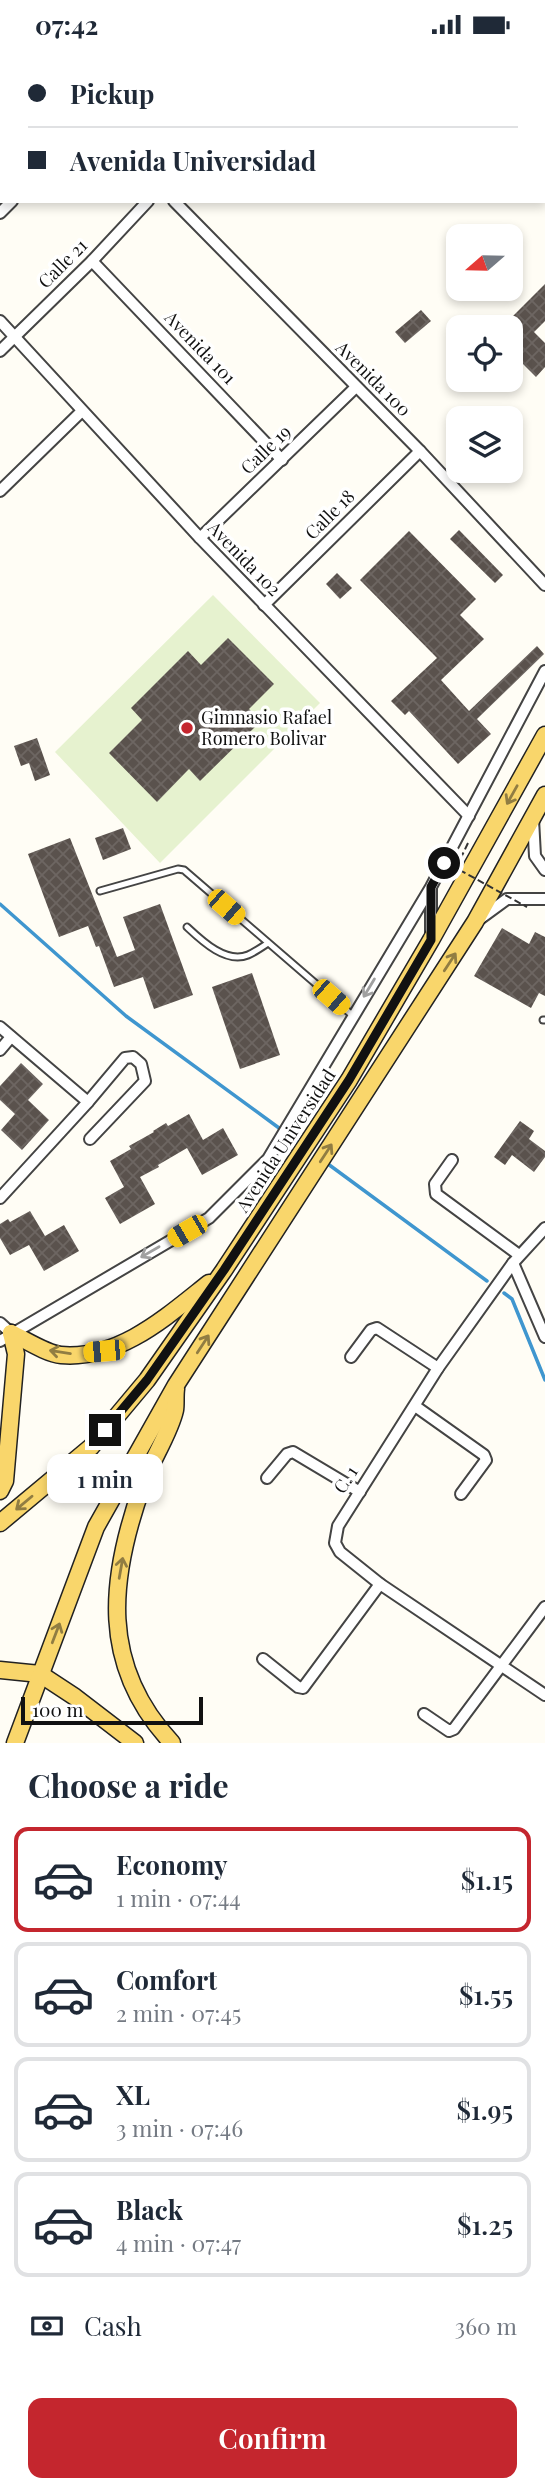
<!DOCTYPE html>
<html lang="en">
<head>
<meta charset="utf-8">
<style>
	:root { --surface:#fff; --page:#f6f6f7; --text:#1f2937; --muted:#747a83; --line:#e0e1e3; --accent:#c4262e }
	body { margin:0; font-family:"Playfair Display",serif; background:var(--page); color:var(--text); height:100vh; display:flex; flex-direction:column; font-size:26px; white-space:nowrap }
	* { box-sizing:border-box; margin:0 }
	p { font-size:23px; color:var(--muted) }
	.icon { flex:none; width:38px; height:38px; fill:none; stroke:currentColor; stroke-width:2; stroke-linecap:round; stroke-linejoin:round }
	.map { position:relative; height:1694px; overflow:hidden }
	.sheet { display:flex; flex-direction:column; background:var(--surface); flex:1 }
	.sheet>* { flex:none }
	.banner { position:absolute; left:0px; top:0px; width:546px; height:154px; box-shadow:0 4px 10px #0003; display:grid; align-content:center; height:154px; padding:0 28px; background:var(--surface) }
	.needle { width:46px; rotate:250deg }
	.controls { position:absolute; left:446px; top:175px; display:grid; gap:14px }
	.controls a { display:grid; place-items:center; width:77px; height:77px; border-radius:14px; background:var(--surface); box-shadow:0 4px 10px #0003; font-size:35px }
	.scale { position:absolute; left:21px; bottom:18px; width:182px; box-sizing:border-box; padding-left:7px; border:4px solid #111; border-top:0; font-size:19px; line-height:24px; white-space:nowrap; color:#111; -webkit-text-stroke:5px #fff; paint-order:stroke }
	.end { position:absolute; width:32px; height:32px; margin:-16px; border:9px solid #111; background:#fff; box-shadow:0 0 0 4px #fff }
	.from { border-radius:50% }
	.bubble { position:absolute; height:49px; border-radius:14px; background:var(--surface); box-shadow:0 4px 10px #0003; font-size:23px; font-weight:600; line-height:49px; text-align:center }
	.car { position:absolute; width:21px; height:42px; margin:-21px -10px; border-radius:9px; box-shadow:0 0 5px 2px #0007; background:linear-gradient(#f5c518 24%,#345 0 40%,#f5c518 0 76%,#345 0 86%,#f5c518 0) }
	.banner b { display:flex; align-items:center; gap:24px; height:66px; font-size:26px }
	.banner b+b { border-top:2px solid var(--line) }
	.banner i { width:18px; height:18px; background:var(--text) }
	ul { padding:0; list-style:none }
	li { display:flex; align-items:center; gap:21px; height:105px; margin:0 14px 10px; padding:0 14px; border:4px solid var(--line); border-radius:14px }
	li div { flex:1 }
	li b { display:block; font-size:26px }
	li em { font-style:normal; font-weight:600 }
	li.selected { border-color:var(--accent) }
	li>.icon { width:63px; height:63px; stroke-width:1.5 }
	h2 { padding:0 28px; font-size:32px; line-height:84px }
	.pay { display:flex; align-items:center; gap:18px; height:77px; padding:0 28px; font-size:26px }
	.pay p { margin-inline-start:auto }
	.action { display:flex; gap:14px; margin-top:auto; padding:14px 28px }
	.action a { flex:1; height:80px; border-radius:14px; background:var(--accent); color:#fff; font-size:28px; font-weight:600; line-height:80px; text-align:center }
	.status { display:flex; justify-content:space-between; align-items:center; height:49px; padding:0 35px; background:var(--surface); direction:ltr }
	.status svg { height:19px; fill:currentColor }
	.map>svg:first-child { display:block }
</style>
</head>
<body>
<div class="status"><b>07:42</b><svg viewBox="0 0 49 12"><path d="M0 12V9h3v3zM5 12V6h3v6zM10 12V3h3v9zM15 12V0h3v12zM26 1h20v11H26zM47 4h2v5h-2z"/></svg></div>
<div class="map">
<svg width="545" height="1694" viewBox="0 0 545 1694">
	<defs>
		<pattern id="building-cross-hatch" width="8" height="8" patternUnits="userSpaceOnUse" patternTransform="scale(1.75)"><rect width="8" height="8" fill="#5a524d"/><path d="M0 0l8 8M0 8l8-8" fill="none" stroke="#6d6662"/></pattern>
	</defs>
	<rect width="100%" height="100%" fill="#fffdf5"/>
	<polygon fill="#e6f2cf" points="213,546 320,654 160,814 55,703"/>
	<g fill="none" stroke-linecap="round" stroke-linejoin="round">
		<g stroke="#3f96cf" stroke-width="3.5">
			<polyline points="0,855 126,967 279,1079"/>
			<polyline points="290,1087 299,1094"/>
			<polyline points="328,1115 487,1232"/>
			<polyline points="504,1244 512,1250 545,1331"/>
		</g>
	</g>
	<g fill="url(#building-cross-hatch)">
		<polygon points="545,235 545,272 534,283 545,294 545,318 536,328 511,303 511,278 502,278"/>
		<polygon points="421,261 431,272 405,294 395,283"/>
		<polygon points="459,481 503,526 495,534 450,490"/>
		<polygon points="409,482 476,550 460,566 484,590 441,631 469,662 537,597 544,605 477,670 491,685 458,715 409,662 405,666 391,652 437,609 360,531"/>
		<polygon points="337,524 352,539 340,550 326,535"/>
		<polygon points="228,589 274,635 249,660 261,672 200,732 189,720 157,753 109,704 142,671 131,659 188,602 201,616"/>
		<polygon points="37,689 50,726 35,732 29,714 21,717 14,697"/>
		<polygon points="123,779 131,800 103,811 95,789"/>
		<polygon points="70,789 117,908 135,901 123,868 160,855 193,946 154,960 143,928 114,938 99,897 96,898 88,877 59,888 28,805"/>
		<polygon points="502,879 529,895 535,883 545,888 545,947 539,944 531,959 474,927"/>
		<polygon points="252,924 280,1006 240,1020 212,938"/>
		<polygon points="21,1014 43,1035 28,1051 49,1071 22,1101 1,1081 15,1065 0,1051 0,1037"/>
		<polygon points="189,1065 203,1091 223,1079 238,1106 202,1126 187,1099 158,1116 159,1118 140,1128 155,1155 120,1175 105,1149 124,1138 110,1112 131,1100 129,1097 154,1083 153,1082 166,1074 168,1077"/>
		<polygon points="520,1072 534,1082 529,1090 545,1102 545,1108 534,1123 512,1106 505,1116 494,1108"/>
		<polygon points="30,1162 45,1187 64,1176 79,1202 44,1222 29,1196 10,1206 0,1189 0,1175 8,1170 10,1173"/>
	</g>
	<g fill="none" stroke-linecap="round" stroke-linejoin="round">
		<defs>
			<g id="service">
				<polyline points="100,842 178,820 184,821 352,966"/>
				<path d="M187 878C202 892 226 915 248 906 255 903 262 898 268 894"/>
				<polyline points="543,971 545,971"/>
			</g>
			<g id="minor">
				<polyline points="25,0 27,2"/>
				<polyline points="0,29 2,27"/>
				<polyline points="174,152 420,402 545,536"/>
				<polyline points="0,164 12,152"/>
				<polyline points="92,212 282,411"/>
				<polyline points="0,272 200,489 469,767"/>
				<polyline points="0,302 92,212 148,152"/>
				<polyline points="0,442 82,362"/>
				<polyline points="200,489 356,338"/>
				<polyline points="264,556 420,402"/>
				<polyline points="533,770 535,807 545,821"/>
				<polyline points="481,869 507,850 545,850"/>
				<polyline points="431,887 431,840"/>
				<polyline points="0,978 88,1053"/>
				<polyline points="0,1001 11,988"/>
				<polyline points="452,1111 435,1135 436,1145 519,1206"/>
				<polyline points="0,1149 88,1053 125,1009 133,1008 141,1015 145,1032 90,1090"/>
				<polyline points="545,1179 513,1214 438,1319 338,1477 335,1494 340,1503 380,1535 545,1646"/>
				<polyline points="513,1214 545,1288"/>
				<polyline points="0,1274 11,1284"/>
				<polyline points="0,1292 209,1169 268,1110 431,838 545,622"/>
				<polyline points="351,1308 371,1281 377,1279 438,1319"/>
				<polyline points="415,1357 484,1406 486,1411 461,1445"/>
				<polyline points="267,1429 287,1405 293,1403 360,1443"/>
				<polyline points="263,1610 298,1638 303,1639 380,1535"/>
				<polyline points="424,1665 449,1682 454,1680 545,1558"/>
			</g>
			<g id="primary">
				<path d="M11 1284C24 1290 47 1305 61 1306 119 1311 166 1268 209 1234"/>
				<polyline points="0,1442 5,1432 16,1305 11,1284"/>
				<polyline points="0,1474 91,1398 147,1331 224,1221 349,1031 431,891 545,686"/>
				<polyline points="0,1621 40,1625 75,1648 135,1694"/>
				<polyline points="15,1694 96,1478 176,1336 475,873 545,746"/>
				<path d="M172 1694C99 1616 109 1529 143 1435 151 1412 170 1384 175 1361 176 1355 175 1347 176 1340"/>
			</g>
		</defs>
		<use href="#service" stroke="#444" stroke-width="9"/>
		<use href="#minor" stroke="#444" stroke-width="14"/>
		<use href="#primary" stroke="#222" stroke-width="19"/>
		<use href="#service" stroke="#fff" stroke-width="5"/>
		<use href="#minor" stroke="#fff" stroke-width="10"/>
		<use href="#primary" stroke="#f9d66b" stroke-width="16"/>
		<polyline stroke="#333" stroke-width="2" stroke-dasharray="7 3.5" stroke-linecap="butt" points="468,794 456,819 527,858"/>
	</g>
	<defs><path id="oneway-shaft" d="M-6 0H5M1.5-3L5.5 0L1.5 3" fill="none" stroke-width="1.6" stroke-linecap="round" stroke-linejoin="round" transform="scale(1.75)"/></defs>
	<g stroke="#917d42">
		<use href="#oneway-shaft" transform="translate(512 746) rotate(119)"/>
		<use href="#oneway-shaft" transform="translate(450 913) rotate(-57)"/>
		<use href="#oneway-shaft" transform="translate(326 1104) rotate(-57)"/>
		<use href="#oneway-shaft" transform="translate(203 1295) rotate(-57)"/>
		<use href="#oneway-shaft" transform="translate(60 1303) rotate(-171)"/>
		<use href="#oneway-shaft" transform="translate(24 1454) rotate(140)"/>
		<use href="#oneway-shaft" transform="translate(121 1519) rotate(-80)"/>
		<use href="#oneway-shaft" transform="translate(56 1584) rotate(-69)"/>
	</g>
	<g stroke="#a0a0a0">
		<use href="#oneway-shaft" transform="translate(369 939) rotate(121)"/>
		<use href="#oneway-shaft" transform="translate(150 1203) rotate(150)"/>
	</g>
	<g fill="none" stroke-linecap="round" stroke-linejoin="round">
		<polyline stroke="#111" stroke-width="9" points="105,1381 147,1331 224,1221 349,1031 431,891 431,838 444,814"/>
	</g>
	<circle fill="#c4262e" stroke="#fff" stroke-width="2.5" cx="187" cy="679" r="7"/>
	<g text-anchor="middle" stroke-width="7" stroke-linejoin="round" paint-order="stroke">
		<g font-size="18" fill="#111" stroke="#fff">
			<text transform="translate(63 215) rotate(-45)" y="6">Calle 21</text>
			<text transform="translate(200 299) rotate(46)" y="6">Avenida 101</text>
			<text transform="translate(373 330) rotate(45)" y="6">Avenida 100</text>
			<text transform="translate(266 401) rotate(-44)" y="6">Calle 19</text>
			<text transform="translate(330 466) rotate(-45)" y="6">Calle 18</text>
			<text transform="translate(244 510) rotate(46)" y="6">Avenida 102</text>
			<text transform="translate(286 1092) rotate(-57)" y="6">Avenida Universidad</text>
			<text transform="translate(346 1431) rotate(-57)" y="6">C. 1</text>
		</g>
		<g font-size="18" fill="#111" stroke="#fff" text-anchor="start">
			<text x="201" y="675">Gimnasio Rafael<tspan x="201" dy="21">Romero Bolivar</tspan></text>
		</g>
	</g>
</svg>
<div class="controls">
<a><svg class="needle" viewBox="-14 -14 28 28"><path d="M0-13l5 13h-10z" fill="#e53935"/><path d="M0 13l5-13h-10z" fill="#747a83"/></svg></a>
<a><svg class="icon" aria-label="locate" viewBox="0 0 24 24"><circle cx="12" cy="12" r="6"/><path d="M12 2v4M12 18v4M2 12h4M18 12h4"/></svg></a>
<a><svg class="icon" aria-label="layers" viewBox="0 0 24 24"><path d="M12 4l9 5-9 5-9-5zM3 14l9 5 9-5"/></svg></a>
</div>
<div class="scale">100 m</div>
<i class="end from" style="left:444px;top:814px"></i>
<i class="end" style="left:105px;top:1381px"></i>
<div class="bubble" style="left:47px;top:1405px;width:116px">1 min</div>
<i class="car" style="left:226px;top:858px;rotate:131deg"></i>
<i class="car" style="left:331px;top:948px;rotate:131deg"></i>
<i class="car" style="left:187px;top:1182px;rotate:240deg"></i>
<i class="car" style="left:104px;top:1302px;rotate:265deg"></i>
<div class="banner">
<b><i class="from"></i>Pickup</b>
<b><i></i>Avenida Universidad</b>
</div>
</div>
<section class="sheet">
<h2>Choose a ride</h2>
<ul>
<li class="selected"><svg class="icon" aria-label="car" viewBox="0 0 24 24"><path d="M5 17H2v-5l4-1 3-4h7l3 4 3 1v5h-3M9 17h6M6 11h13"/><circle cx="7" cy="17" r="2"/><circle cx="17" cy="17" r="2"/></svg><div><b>Economy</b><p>1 min · 07:44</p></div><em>$1.15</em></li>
<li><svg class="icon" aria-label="car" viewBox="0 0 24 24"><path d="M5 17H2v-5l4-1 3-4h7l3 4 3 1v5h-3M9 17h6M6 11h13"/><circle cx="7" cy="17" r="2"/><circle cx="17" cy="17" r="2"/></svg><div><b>Comfort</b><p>2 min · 07:45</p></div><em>$1.55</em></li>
<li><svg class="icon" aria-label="car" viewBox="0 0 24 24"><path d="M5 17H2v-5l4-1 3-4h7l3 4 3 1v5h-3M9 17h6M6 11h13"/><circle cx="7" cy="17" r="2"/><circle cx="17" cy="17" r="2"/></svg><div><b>XL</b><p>3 min · 07:46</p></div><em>$1.95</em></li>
<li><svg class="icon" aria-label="car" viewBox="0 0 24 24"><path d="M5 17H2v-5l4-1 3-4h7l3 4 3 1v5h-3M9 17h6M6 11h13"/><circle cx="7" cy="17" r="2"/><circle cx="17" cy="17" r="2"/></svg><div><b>Black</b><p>4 min · 07:47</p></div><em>$1.25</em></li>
</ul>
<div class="pay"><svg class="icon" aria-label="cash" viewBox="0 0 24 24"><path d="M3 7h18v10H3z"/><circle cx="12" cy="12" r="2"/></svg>Cash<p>360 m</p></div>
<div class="action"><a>Confirm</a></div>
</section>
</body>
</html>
